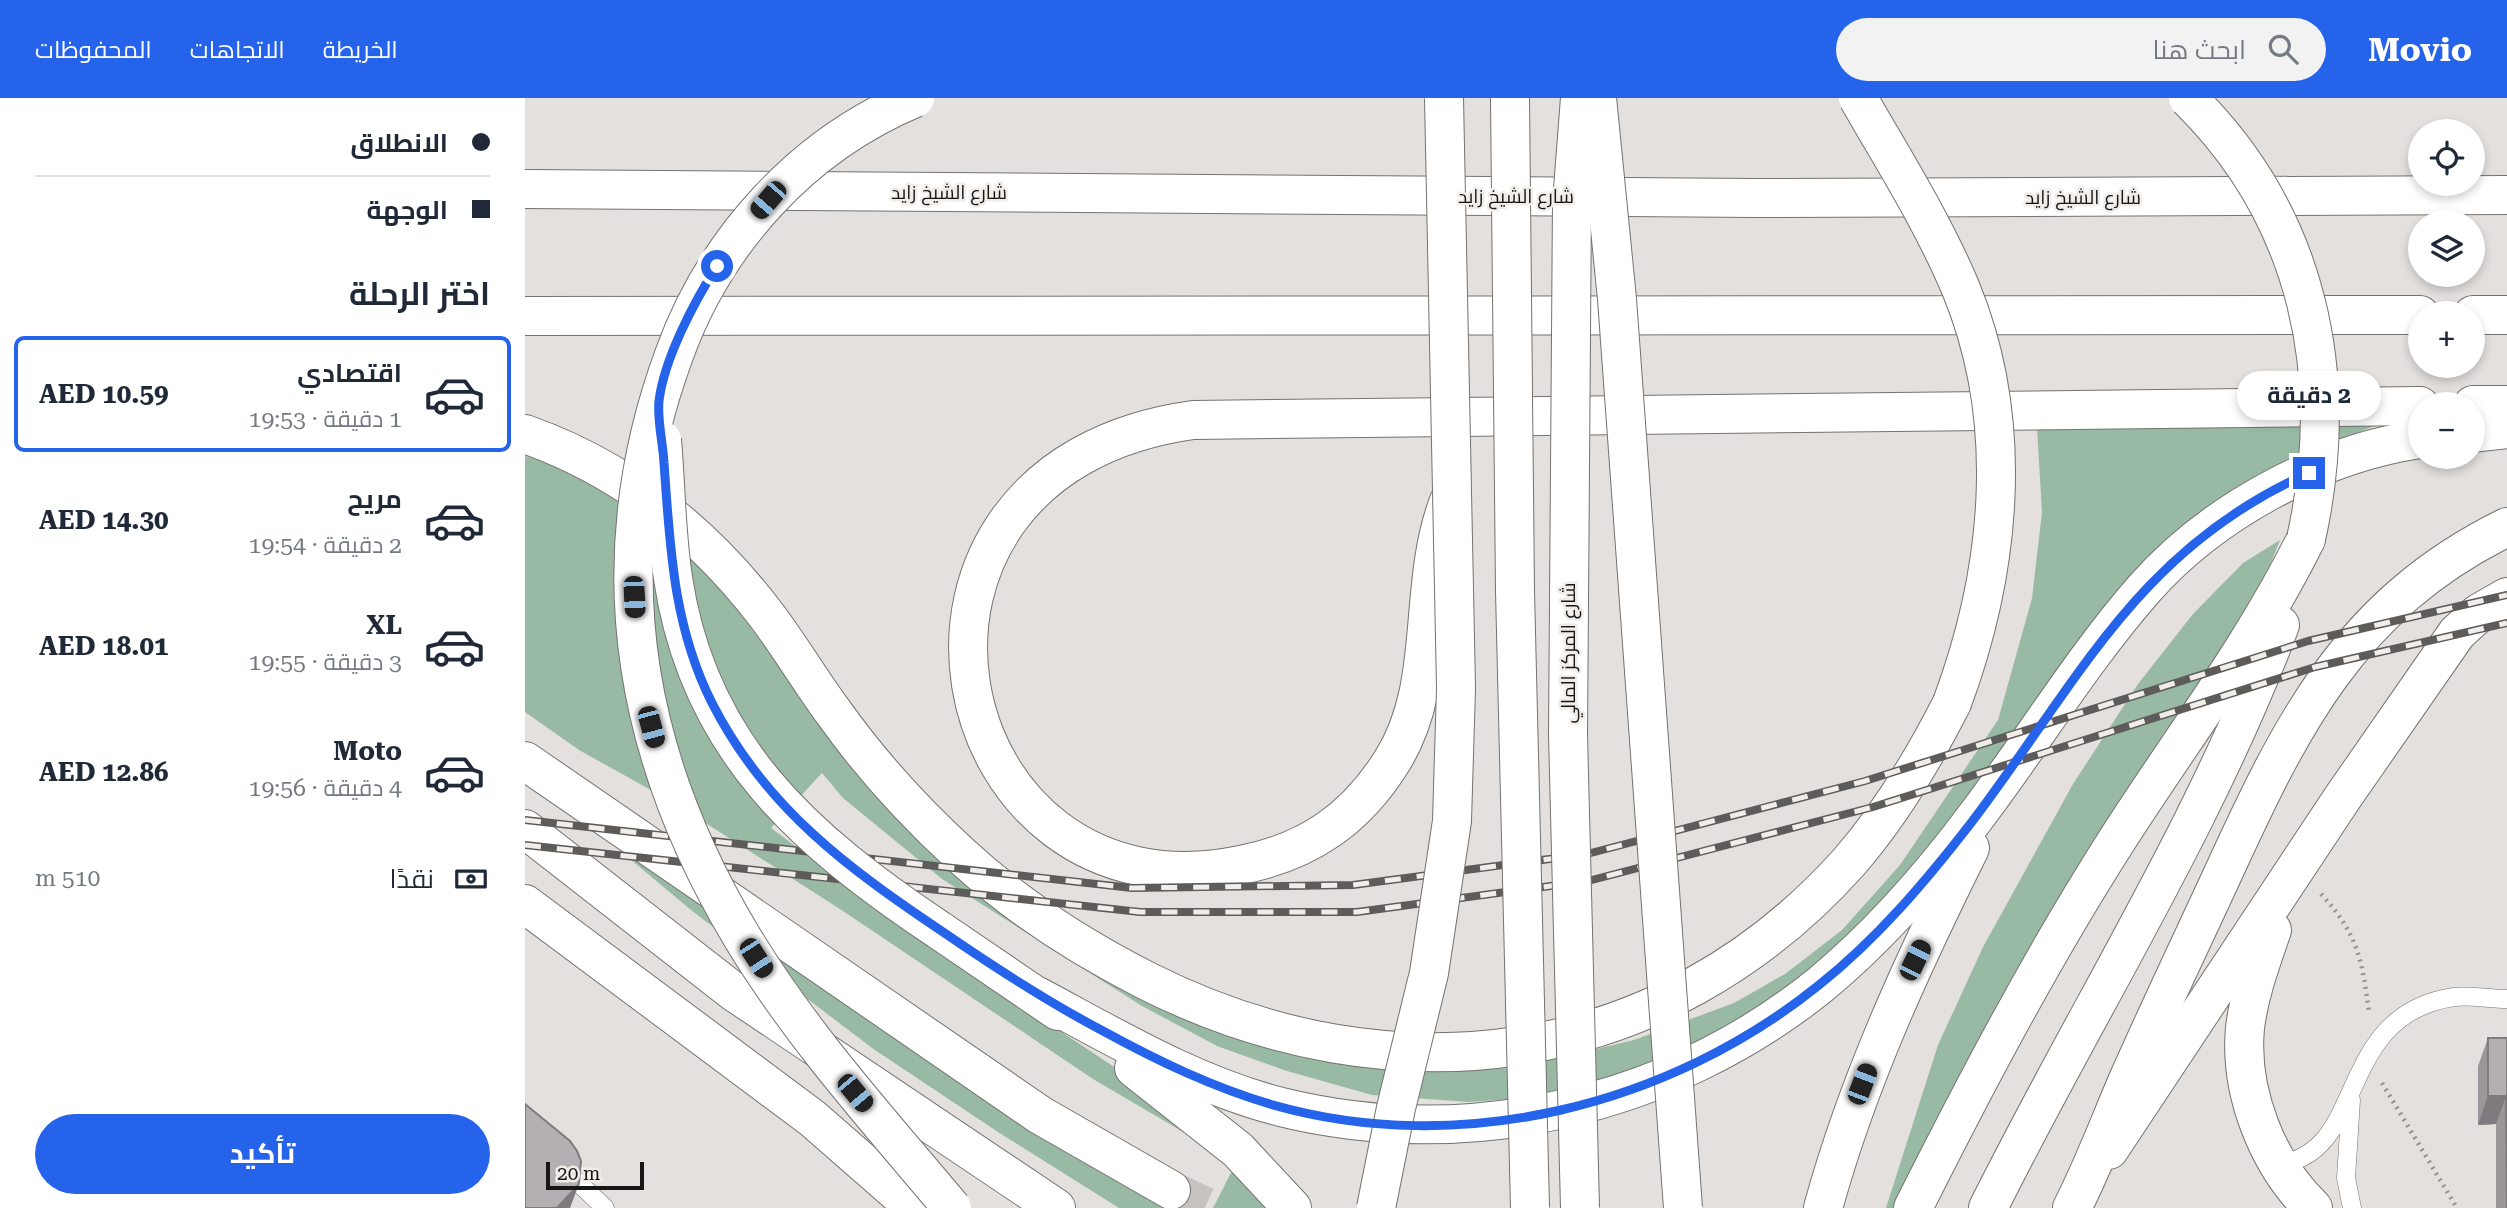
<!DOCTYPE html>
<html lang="ar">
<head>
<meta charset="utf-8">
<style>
	:root { --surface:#fff; --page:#f2f2f3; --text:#1f2937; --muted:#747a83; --line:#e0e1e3; --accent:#2563eb }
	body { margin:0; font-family:"Roboto Serif",Cairo,serif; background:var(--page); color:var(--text); direction:rtl; height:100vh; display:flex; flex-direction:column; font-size:26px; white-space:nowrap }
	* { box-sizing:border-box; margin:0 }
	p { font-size:23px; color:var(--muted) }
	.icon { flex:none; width:38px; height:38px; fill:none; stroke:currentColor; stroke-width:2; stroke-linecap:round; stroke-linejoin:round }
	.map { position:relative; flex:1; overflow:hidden; direction:ltr }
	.panel { display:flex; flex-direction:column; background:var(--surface); width:525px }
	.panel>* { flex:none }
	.hud { display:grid; align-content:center; height:154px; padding:0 35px; background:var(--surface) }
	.tools { position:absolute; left:1883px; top:21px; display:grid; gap:14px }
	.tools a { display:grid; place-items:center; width:77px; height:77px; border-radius:50%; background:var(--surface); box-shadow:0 4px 10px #0003; font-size:35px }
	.scale { position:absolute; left:21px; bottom:18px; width:98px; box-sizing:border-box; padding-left:7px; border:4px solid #171614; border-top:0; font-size:19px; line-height:24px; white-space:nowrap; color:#171614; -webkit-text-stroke:5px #f1eeea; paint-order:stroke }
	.end { position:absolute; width:32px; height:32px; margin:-16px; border:9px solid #2563eb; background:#fff; box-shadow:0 0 0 4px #fff }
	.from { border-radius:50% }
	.bubble { position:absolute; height:49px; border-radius:24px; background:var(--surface); box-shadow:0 4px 10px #0003; font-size:23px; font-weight:700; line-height:49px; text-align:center; direction:rtl }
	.car { position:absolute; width:21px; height:42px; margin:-21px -10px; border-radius:9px; box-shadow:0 0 5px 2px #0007; background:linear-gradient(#222 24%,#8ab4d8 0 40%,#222 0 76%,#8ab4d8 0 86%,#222 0) }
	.hud b { display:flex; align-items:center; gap:24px; height:66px; font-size:26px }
	.hud b+b { border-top:2px solid var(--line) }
	.hud i { width:18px; height:18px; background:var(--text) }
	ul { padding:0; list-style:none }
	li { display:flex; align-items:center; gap:21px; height:116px; margin:0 14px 10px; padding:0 21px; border:4px solid transparent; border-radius:10px }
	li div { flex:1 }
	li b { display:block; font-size:26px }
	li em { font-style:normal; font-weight:700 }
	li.active { border-color:var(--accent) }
	li>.icon { width:63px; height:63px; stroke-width:1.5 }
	h2 { padding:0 35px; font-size:32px; line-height:84px }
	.pay { display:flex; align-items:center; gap:18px; height:77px; padding:0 35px; font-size:26px }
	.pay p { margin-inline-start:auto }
	.primary-button { display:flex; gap:14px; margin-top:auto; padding:14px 35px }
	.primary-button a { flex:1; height:80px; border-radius:42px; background:var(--accent); color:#fff; font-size:28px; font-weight:700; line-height:80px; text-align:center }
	header { display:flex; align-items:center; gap:42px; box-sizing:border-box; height:98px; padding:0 35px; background:var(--accent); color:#fff }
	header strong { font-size:33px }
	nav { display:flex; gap:38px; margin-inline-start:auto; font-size:24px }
	.search { width:490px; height:63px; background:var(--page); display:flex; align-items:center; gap:18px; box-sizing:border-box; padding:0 24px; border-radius:38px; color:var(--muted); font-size:26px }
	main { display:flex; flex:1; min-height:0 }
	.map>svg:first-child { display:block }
</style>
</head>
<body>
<header>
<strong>Movio</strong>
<div class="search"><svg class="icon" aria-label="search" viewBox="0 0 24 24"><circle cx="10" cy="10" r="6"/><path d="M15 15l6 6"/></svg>ابحث هنا</div>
<nav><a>الخريطة</a><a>الاتجاهات</a><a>المحفوظات</a></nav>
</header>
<main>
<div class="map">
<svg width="1982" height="1110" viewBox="0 0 1982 1110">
	<rect width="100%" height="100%" fill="#e4e0dd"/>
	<g fill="#98baa5">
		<polygon points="1857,325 1773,358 1724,385 1448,720 1241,918 1097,976 1002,1000 944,1004 847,997 762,973 692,948 617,908 417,781 318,700 297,675 246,730 384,833 618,988 677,1045 568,981 318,813 151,706 54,652 0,614 0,358 24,364 92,397 186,457 286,574 477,778 756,946 833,968 922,972 992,970 1109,942 1209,905 1260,876 1317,832 1375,767 1473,622 1507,500 1517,414 1512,330"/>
		<polygon points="1755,442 1720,531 1400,1110 1361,1110 1413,947 1458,849 1548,686 1613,586 1668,516 1718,465"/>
		<polygon points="49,714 603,1081 657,1110 594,1110 473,1034 347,950 166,812"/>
		<polygon points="713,1061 767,1110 688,1110"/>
	</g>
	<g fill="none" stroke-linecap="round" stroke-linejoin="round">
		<polyline stroke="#c5c2bf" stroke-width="38" stroke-dasharray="38 19" stroke-linecap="butt" points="646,1092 684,1110"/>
		<defs>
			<g id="lane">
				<polyline points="1826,1002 1821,1080 1827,1110"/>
				<path d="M1754 1066C1844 1055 1808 917 1929 899 1945 897 1965 901 1982 901"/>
				<polyline points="37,1069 80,1110"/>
			</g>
			<g id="secondary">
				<path d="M1747 832C1736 864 1724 896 1720 930 1714 993 1742 1066 1788 1110"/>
				<polyline points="1584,1052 1818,699 1932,535 1954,515 1982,499"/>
			</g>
			<g id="highway">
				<polyline points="0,91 1230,100 1982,97"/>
				<polyline points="1948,217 1982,217"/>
				<polyline points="0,218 1895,217"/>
				<polyline points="1948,307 1982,307"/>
				<polyline points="1948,335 1982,331"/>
				<path d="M0 336C99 371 179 435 242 518 266 550 286 584 309 615 346 667 389 714 436 757 491 808 555 849 622 883 867 1006 1138 972 1324 764 1366 716 1398 662 1427 605"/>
				<path d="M924 403C891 488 916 586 867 663 831 721 783 754 716 767 412 830 316 371 668 322L1895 308"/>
				<polyline points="0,663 515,1017 646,1092"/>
				<polyline points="0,731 209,894 531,1110"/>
				<polyline points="0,806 287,1020 390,1110"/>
				<polyline points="414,832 533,913"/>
				<path d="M512 898C591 940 669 987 756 1009 943 1055 1145 1008 1295 887 1353 839 1404 781 1449 721 1507 645 1556 563 1619 491 1687 414 1794 356 1895 341"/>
				<polyline points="609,970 713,1052 767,1110"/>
				<path d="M1298 1110C1333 983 1387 867 1445 750"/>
				<path d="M1388 1110C1451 985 1516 861 1592 742 1656 642 1728 548 1781 441"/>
				<path d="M1463 1110C1560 915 1678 731 1755 527"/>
				<path d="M1547 1110C1568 1069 1584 1026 1602 984 1632 916 1664 849 1695 782 1765 629 1823 507 1982 429"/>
			</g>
		</defs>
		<use href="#lane" stroke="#75726f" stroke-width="19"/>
		<use href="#secondary" stroke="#75726f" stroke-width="40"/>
		<use href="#highway" stroke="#75726f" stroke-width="40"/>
		<g stroke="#95928f" stroke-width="4.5" stroke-dasharray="2 5" stroke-linecap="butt">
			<path d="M1796 796C1833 836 1837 862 1844 914"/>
			<polyline points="1857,985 1932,1110"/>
		</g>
		<use href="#lane" stroke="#fff" stroke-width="18"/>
		<use href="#secondary" stroke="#fff" stroke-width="38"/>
		<use href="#highway" stroke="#fff" stroke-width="38"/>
		<defs>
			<g id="rail">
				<polyline points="0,722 607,790 828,787 1062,756 1340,683 1783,543 1982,497"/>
				<polyline points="0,747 615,814 832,814 1063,783 1348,709 1790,569 1982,525"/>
			</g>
		</defs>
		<use href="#rail" stroke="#5e5c5a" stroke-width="8"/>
		<use href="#rail" stroke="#f1eeea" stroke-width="5" stroke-dasharray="16" stroke-linecap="butt"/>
		<defs>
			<g id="primary-bridge">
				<polyline points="985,0 990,493 1005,1110"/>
				<polyline points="1055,1110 1043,636 1047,104 1055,0"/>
			</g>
			<g id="highway-bridge">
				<path d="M390 0C277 47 190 143 149 257 74 461 107 656 217 839 276 937 354 1023 427 1110"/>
				<polyline points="1072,0 1092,201 1158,1110"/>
				<path d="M1333 0C1369 63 1408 124 1436 191 1491 325 1476 473 1427 605"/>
				<path d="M1663 0C1784 119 1817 278 1781 441"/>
				<path d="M137 342C141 388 141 435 148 480 173 649 279 742 414 832"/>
				<polyline points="851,1110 871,1010 904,875 927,723 931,590 919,0"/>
			</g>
		</defs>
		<use href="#primary-bridge" stroke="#75726f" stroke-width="40" stroke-linecap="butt"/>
		<use href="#highway-bridge" stroke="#75726f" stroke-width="40" stroke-linecap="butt"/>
		<use href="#primary-bridge" stroke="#fff" stroke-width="38"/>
		<use href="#highway-bridge" stroke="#fff" stroke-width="38"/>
	</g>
	<polygon fill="#9b9699" points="1963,940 1982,940 1982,1110 1971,1110 1971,1026 1953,1027 1953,968"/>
	<g fill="#7e7a7d">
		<polygon points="1963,998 1981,998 1971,1026 1953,1027"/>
		<polygon points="54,1086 45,1110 32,1110"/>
	</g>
	<g fill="#b4afb2" stroke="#7e7a7d" stroke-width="2">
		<polygon points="1963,940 1982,940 1982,1110 1981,998 1963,998"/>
		<polygon points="0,1006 45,1043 52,1053 56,1063 54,1086 32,1110 0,1110"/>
	</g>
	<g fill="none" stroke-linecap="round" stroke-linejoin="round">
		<path stroke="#2563eb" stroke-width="9" d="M192 168C169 204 139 261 134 303 132 322 138 345 139 365 145 448 148 528 187 605 241 711 324 771 421 836 472 871 523 904 578 933 633 963 687 989 748 1007 935 1060 1144 1008 1294 887 1352 841 1401 783 1446 725 1552 586 1613 450 1784 375"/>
	</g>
	<g text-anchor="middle" stroke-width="5" stroke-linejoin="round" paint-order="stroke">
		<g font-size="19" fill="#171614" stroke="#f1eeea">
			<text x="424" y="101">شارع الشيخ زايد</text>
			<text x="991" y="105">شارع الشيخ زايد</text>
			<text x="1558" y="106">شارع الشيخ زايد</text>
			<text transform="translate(1043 555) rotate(-90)" y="7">شارع المركز المالي</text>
		</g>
	</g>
</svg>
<div class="tools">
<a><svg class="icon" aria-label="locate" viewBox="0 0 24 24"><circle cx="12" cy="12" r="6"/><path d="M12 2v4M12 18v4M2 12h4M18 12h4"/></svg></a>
<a><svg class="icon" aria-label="layers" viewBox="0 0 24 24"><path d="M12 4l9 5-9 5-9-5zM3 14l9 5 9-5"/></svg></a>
<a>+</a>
<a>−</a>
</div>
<div class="scale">20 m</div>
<i class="end from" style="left:192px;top:168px"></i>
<i class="end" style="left:1784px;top:375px"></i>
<div class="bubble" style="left:1712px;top:273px;width:144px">2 دقيقة</div>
<i class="car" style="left:243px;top:102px;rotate:221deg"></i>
<i class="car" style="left:109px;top:499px;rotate:177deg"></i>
<i class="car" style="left:126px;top:629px;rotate:165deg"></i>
<i class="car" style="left:231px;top:860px;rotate:147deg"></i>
<i class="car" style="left:1390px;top:862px;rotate:26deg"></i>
<i class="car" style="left:1337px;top:986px;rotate:21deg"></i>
<i class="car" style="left:330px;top:995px;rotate:140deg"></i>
</div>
<section class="panel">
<div class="hud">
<b><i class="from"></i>الانطلاق</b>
<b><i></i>الوجهة</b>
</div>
<h2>اختر الرحلة</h2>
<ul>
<li class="active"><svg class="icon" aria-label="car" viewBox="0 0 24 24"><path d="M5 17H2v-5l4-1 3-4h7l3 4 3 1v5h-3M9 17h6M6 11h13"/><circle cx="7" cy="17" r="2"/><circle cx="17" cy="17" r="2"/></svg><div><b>اقتصادي</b><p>1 دقيقة · 19:53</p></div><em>AED 10.59</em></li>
<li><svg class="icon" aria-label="car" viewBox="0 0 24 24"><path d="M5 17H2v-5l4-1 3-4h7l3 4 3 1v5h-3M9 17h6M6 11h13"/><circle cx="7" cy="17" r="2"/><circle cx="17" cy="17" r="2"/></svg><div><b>مريح</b><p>2 دقيقة · 19:54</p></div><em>AED 14.30</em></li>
<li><svg class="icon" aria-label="car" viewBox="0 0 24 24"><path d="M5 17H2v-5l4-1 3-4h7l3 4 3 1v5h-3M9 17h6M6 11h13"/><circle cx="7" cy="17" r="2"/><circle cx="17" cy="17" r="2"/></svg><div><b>XL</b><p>3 دقيقة · 19:55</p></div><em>AED 18.01</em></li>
<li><svg class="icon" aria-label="car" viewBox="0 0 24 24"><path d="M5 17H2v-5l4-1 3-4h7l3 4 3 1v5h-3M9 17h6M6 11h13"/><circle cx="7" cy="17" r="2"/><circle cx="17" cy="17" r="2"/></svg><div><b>Moto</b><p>4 دقيقة · 19:56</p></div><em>AED 12.86</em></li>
</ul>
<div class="pay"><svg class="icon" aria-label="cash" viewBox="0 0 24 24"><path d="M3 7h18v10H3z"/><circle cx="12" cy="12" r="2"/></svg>نقدًا<p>510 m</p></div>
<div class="primary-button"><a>تأكيد</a></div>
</section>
</main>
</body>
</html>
